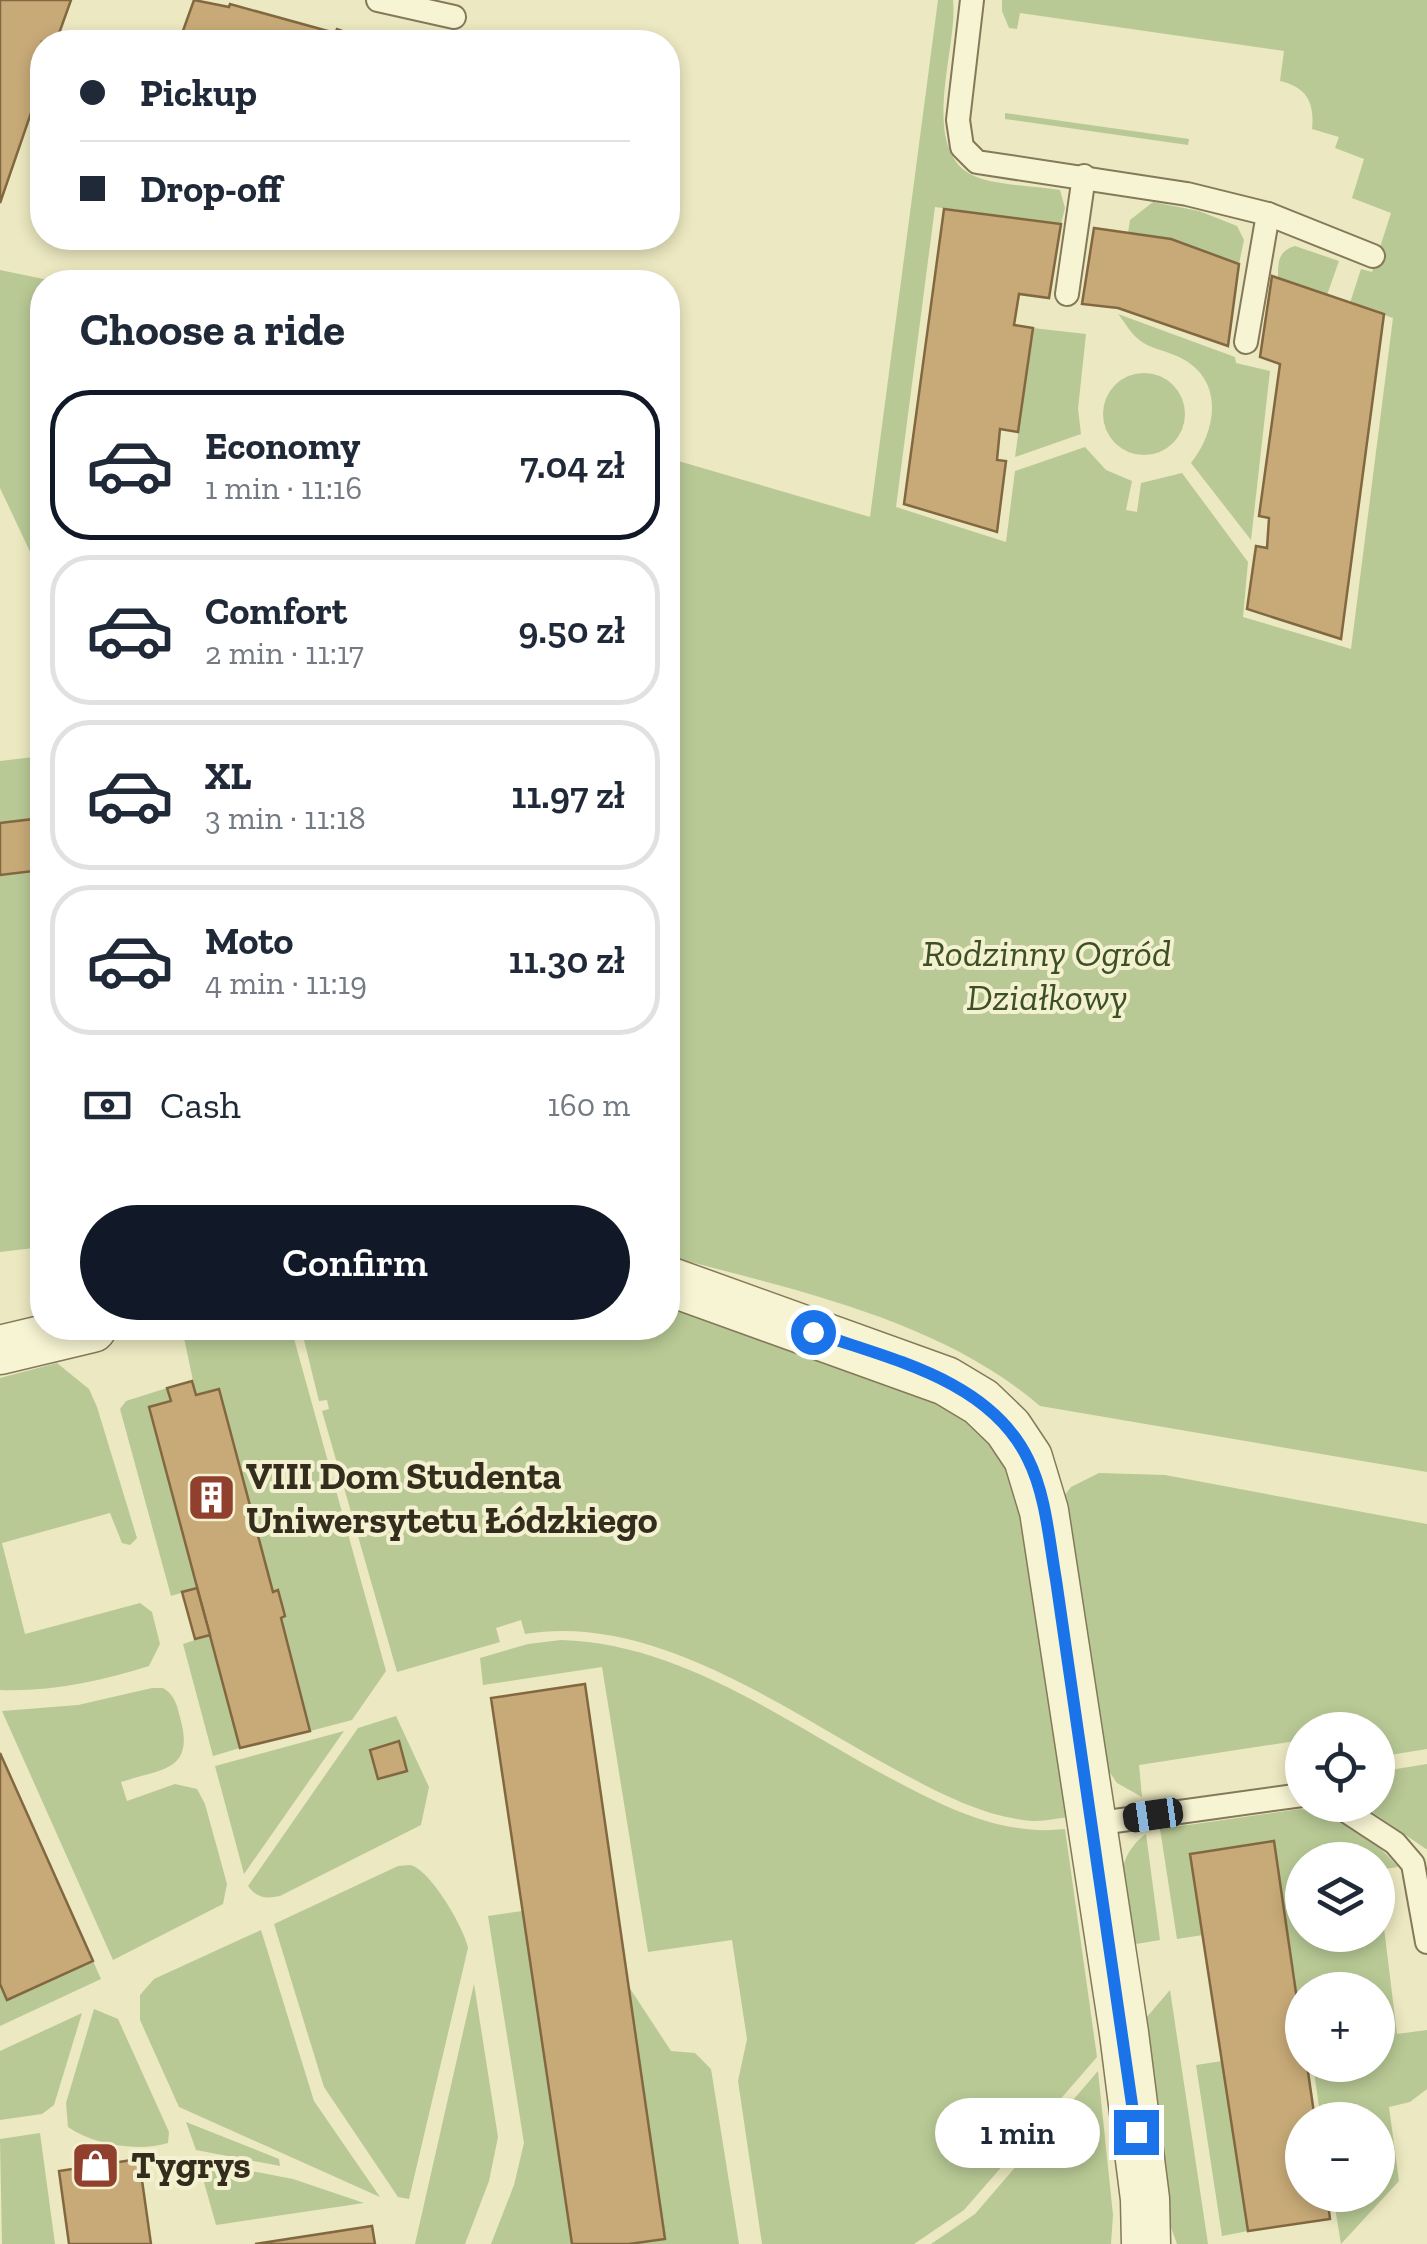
<!DOCTYPE html>
<html lang="en">
<head>
<meta charset="utf-8">
<style>
	:root { --surface:#fff; --page:#f2f2f3; --text:#1f2937; --muted:#747a83; --line:#e0e1e3; --accent:#111827 }
	body { margin:0; font-family:"Zilla Slab",serif; background:var(--page); color:var(--text); height:100vh; display:flex; flex-direction:column; font-size:38px; white-space:nowrap }
	* { box-sizing:border-box; margin:0 }
	p { font-size:32px; color:var(--muted) }
	.icon { flex:none; width:55px; height:55px; fill:none; stroke:currentColor; stroke-width:2; stroke-linecap:round; stroke-linejoin:round }
	.map { position:relative; flex:1; overflow:hidden }
	.details { position:absolute; left:30px; top:270px; width:650px; height:1070px; display:flex; flex-direction:column; background:var(--surface); border-radius:40px; box-shadow:0 5px 15px #0003 }
	.details>* { flex:none }
	.guide { position:absolute; left:30px; top:30px; width:650px; height:220px; border-radius:40px; box-shadow:0 5px 15px #0003; display:grid; align-content:center; height:220px; padding:0 50px; background:var(--surface) }
	.controls { position:absolute; left:1285px; top:1712px; display:grid; gap:20px }
	.controls a { display:grid; place-items:center; width:110px; height:110px; border-radius:50%; background:var(--surface); box-shadow:0 5px 15px #0003; font-size:50px }
	.end { position:absolute; width:45px; height:45px; margin:-22px; border:12px solid #1a73e8; background:#fff; box-shadow:0 0 0 5px #fff }
	.from { border-radius:50% }
	.bubble { position:absolute; height:70px; border-radius:35px; background:var(--surface); box-shadow:0 5px 15px #0003; font-size:32px; font-weight:600; line-height:70px; text-align:center }
	.car { position:absolute; width:30px; height:60px; margin:-30px -15px; border-radius:12px; box-shadow:0 0 8px 2px #0007; background:linear-gradient(#222 24%,#8ab4d8 0 40%,#222 0 76%,#8ab4d8 0 86%,#222 0) }
	.guide b { display:flex; align-items:center; gap:35px; height:95px; font-size:38px }
	.guide b+b { border-top:2px solid var(--line) }
	.guide i { width:25px; height:25px; background:var(--text) }
	ul { padding:0; list-style:none }
	li { display:flex; align-items:center; gap:30px; height:150px; margin:0 20px 15px; padding:0 30px; border:5px solid var(--line); border-radius:40px }
	li div { flex:1 }
	li b { display:block; font-size:38px }
	li em { font-style:normal; font-weight:600 }
	li.current { border-color:var(--accent) }
	li>.icon { width:90px; height:90px; stroke-width:1.5 }
	h2 { padding:0 50px; font-size:45px; line-height:120px }
	.pay { display:flex; align-items:center; gap:25px; height:110px; padding:0 50px; font-size:38px }
	.pay p { margin-inline-start:auto }
	.action { display:flex; gap:20px; margin-top:auto; padding:20px 50px }
	.action a { flex:1; height:115px; border-radius:60px; background:var(--accent); color:#fff; font-size:40px; font-weight:600; line-height:115px; text-align:center }
	.map>svg:first-child { display:block }
</style>
</head>
<body>
<div class="map">
<svg width="1427" height="2244" viewBox="0 0 1427 2244">
	<rect width="100%" height="100%" fill="#ece8c1"/>
	<g fill="#b8c995" fill-rule="evenodd">
		<path d="M938 0H953C959 48 913 159 982 179 1007 186 1035 186 1060 190L1065 208 1061 224 935 207 896 507 1006 542 1015 471 1085 447 1106 470 1132 481 1126 510 1137 512 1141 483 1182 473 1248 562 1243 617 1351 649 1393 318 1350 303 1361 269 1372 272 1391 213 1352 198 1364 159 1335 148 1339 137 1312 129C1315 102 1306 87 1280 81L1284 51 1020 13 1017 29 1009 28 1002 11V0H1427V1472L1040 1406C939 1319 794 1290 668 1256V458L870 517Z"/>
		<polygon points="1005,113 1189,139 1188,145 1005,119"/>
		<polygon points="1153,202 1199,211 1237,226 1244,240 1239,264 1128,233 1130,220"/>
		<path d="M1295 246 1339 261 1327 295 1278 278C1278 262 1278 251 1295 246Z"/>
		<polygon points="0,270 58,282 42,282 42,577 0,488"/>
		<path d="M1118 314 1235 357 1236 363 1270 371 1251 540 1191 463C1217 430 1225 379 1179 357 1165 350 1149 349 1137 338 1129 331 1124 321 1118 314Z"/>
		<polygon points="1033,328 1086,334 1078,409 1081,434 1015,457"/>
		<circle cx="1144" cy="414" r="41"/>
		<polygon points="42,756 42,1247 0,1252 0,761"/>
		<path d="M668 1303 955 1409 995 1448 1017 1492 1075 1816C1058 1818 1040 1823 1023 1820 976 1814 930 1788 889 1766 782 1708 653 1613 525 1634L521 1620 496 1628 500 1642 397 1672 322 1411 329 1409 327 1400 319 1401 301 1328H668Z"/>
		<polygon points="182,1328 291,1328 386,1671 352,1720 310,1731 281,1618 285,1616 278,1591 273,1592 219,1389 196,1395"/>
		<path d="M57 1363 89 1389 97 1407 137 1538 130 1545 122 1543 110 1513 2 1543 25 1634 140 1603 152 1612 160 1644 149 1666C102 1681 50 1692 0 1690V1378Z"/>
		<polygon points="167,1388 171,1401 149,1408 197,1588 171,1596 120,1409 126,1401"/>
		<polygon points="1099,1473 1165,1475 1427,1524 1427,1749 1378,1757 1378,1730 1302,1730 1302,1740 1139,1765 1142,1797 1117,1783 1102,1761 1063,1497 1071,1487"/>
		<polygon points="210,1635 240,1748 213,1756 183,1644"/>
		<path d="M561 1640C677 1643 779 1717 877 1771 935 1802 997 1837 1065 1829L1097 2057 964 2210 914 2244H762L738 2081 747 2039 732 1940 648 1952 602 1667 483 1685 480 1658 528 1644Z"/>
		<path d="M152 1688H163C176 1696 177 1706 181 1721 194 1772 160 1769 121 1782L127 1801 175 1784 197 1789 205 1804 227 1884 223 1904 113 1960 2 1711 78 1705Z"/>
		<path d="M396 1716 429 1787 421 1825 280 1896C265 1899 257 1898 248 1886L358 1728ZM398 1742 407 1771 378 1778 370 1751Z"/>
		<polygon points="344,1731 244,1874 215,1766"/>
		<polygon points="1427,1764 1427,1849 1426,1849 1362,1805 1378,1805 1378,1772"/>
		<path d="M1300 1809C1336 1813 1375 1839 1398 1867L1378 1870V1860H1302V1935H1378V1879L1397 2034 1427 2030V2089L1410 2102 1389 2107 1399 2181 1341 2244 1333 2195H1378V2120H1321L1313 2065H1378V1990H1302V2034L1274 1842 1190 1854 1203 1935 1177 1939 1160 1829Z"/>
		<path d="M1146 1834 1160 1940 1130 1945C1123 1906 1108 1861 1146 1834Z"/>
		<path d="M410 1865C430 1869 464 1928 468 1948L409 2199 398 2197 324 2087 274 1924 398 1866Z"/>
		<polygon points="522,1911 572,2244 491,2244 514,2185 524,2143 488,1916"/>
		<polygon points="261,1930 314,2101 380,2197 179,2107 140,2020 140,1995 154,1979"/>
		<polygon points="93,1961 101,1979 0,2026 0,1984 7,1999"/>
		<polygon points="474,1984 498,2137 489,2181 465,2244 415,2244"/>
		<polygon points="629,1987 671,2051 695,2053 711,2069 739,2244 629,2244 665,2238"/>
		<polygon points="1170,1990 1208,2244 1177,2244 1168,2219 1140,2025"/>
		<path d="M94 2009 118 2019 169 2132 168 2143C138 2152 94 2145 68 2127L66 2103Z"/>
		<polygon points="82,2013 54,2105 42,2114 0,2120 0,2051"/>
		<polygon points="1222,2061 1248,2231 1222,2236 1196,2065"/>
		<polygon points="1098,2071 1113,2215 1111,2244 931,2244 975,2214"/>
		<polygon points="186,2122 279,2159 280,2166 196,2150"/>
		<polygon points="40,2133 55,2244 2,2244 0,2139"/>
		<polygon points="198,2161 293,2179 364,2203 216,2225"/>
	</g>
	<g fill="#c8aa78" stroke="#826840" stroke-width="2.5">
		<polygon points="0,0 71,0 56,42 42,42 42,81 0,203"/>
		<polygon points="194,0 229,7 230,4 335,33 337,29 370,41 371,37 388,42 179,42"/>
		<polygon points="944,209 1061,224 1049,298 1019,294 1014,325 1033,328 1018,432 1000,429 997,460 1006,461 997,532 904,504"/>
		<polygon points="1094,228 1171,239 1239,264 1228,346 1118,308 1082,304"/>
		<polygon points="1272,276 1384,314 1341,639 1247,609 1256,546 1267,548 1269,518 1259,516 1280,364 1260,357"/>
		<polygon points="42,818 42,870 0,875 0,823"/>
		<polygon points="192,1381 196,1395 219,1389 273,1592 278,1590 285,1616 281,1618 310,1731 240,1748 149,1407 171,1401 167,1388"/>
		<polygon points="197,1588 210,1635 195,1639 182,1592"/>
		<polygon points="585,1684 665,2239 629,2244 572,2244 491,1698"/>
		<polygon points="399,1741 407,1771 378,1779 370,1750"/>
		<polygon points="0,1753 93,1961 7,2000 0,1984"/>
		<polygon points="1274,1841 1302,2034 1302,2065 1307,2065 1315,2120 1302,2120 1302,2195 1327,2195 1330,2219 1248,2231 1190,1854"/>
		<polygon points="139,2159 151,2244 69,2244 59,2171"/>
		<polygon points="372,2226 375,2244 255,2244"/>
	</g>
	<g fill="none" stroke-linecap="round" stroke-linejoin="round">
		<defs>
			<g id="service">
				<polyline points="378,0 454,17"/>
				<polyline points="972,0 958,120 962,147 977,162 1187,194 1268,214 1373,256"/>
				<polyline points="1067,294 1084,176"/>
				<polyline points="1246,342 1268,214"/>
				<polyline points="1337,1805 1395,1843 1413,1864 1427,1942"/>
				<polyline points="1093,1824 1302,1795"/>
			</g>
			<g id="minor">
				<polyline points="668,1281 946,1381 981,1402 1008,1428 1028,1458 1044,1511 1124,2033 1145,2199 1146,2244"/>
				<polyline points="0,1350 92,1328"/>
			</g>
		</defs>
		<use href="#service" stroke="#847959" stroke-width="26"/>
		<use href="#minor" stroke="#847959" stroke-width="51"/>
		<use href="#service" stroke="#f7f4d3" stroke-width="22"/>
		<use href="#minor" stroke="#f7f4d3" stroke-width="48"/>
	</g>
	<g fill="none" stroke-linecap="round" stroke-linejoin="round">
		<path stroke="#1a73e8" stroke-width="12" d="M813 1332C889 1359 989 1379 1028 1459 1046 1495 1049 1540 1056 1580L1136 2132"/>
	</g>
	<defs>
		<symbol id="building-square" viewBox="-11 -11 22 22"><rect x="-9" y="-9" width="18" height="18" rx="4" fill="#90402c" stroke="#f3f1d0"/><path d="M-4-6H4V6H1V3H-1V6H-4ZM-2.5-4.3h1.7v1.8h-1.7ZM.8-4.3h1.7v1.8H.8ZM-2.5-1h1.7V.8h-1.7ZM.8-1h1.7V.8H.8Z" fill="#fff"/></symbol>
		<symbol id="shop-square" viewBox="-11 -11 22 22"><rect x="-9" y="-9" width="18" height="18" rx="4" fill="#90402c" stroke="#f3f1d0"/><path d="M-5-2.5h2.3a2.7 3.5 0 0 1 5.4 0H5L5.5 6h-11ZM-1.5-2.5h3a1.5 2.3 0 0 0-3 0Z" fill="#fff"/></symbol>
	</defs>
	<g fill-rule="evenodd">
		<use href="#building-square" x="184" y="1470" width="55" height="55"/>
		<use href="#shop-square" x="68" y="2138" width="55" height="55"/>
	</g>
	<g text-anchor="middle" stroke-width="8" stroke-linejoin="round" paint-order="stroke">
		<g font-size="38" font-style="italic" fill="#3c5024" stroke="#f3f1d0">
			<text x="1047" y="966">Rodzinny Ogród<tspan x="1047" dy="44">Działkowy</tspan></text>
		</g>
		<g font-size="38" font-weight="bold" fill="#342d1d" stroke="#f3f1d0" text-anchor="start">
			<text x="246" y="1489">VIII Dom Studenta<tspan x="246" dy="44">Uniwersytetu Łódzkiego</tspan></text>
			<text x="131" y="2178">Tygrys</text>
		</g>
	</g>
</svg>
<div class="controls">
<a><svg class="icon" aria-label="locate" viewBox="0 0 24 24"><circle cx="12" cy="12" r="6"/><path d="M12 2v4M12 18v4M2 12h4M18 12h4"/></svg></a>
<a><svg class="icon" aria-label="layers" viewBox="0 0 24 24"><path d="M12 4l9 5-9 5-9-5zM3 14l9 5 9-5"/></svg></a>
<a>+</a>
<a>−</a>
</div>
<i class="end from" style="left:813px;top:1332px"></i>
<i class="end" style="left:1136px;top:2132px"></i>
<div class="bubble" style="left:935px;top:2098px;width:165px">1 min</div>
<i class="car" style="left:1153px;top:1815px;rotate:262deg"></i>
<div class="guide">
<b><i class="from"></i>Pickup</b>
<b><i></i>Drop-off</b>
</div>
<section class="details">
<h2>Choose a ride</h2>
<ul>
<li class="current"><svg class="icon" aria-label="car" viewBox="0 0 24 24"><path d="M5 17H2v-5l4-1 3-4h7l3 4 3 1v5h-3M9 17h6M6 11h13"/><circle cx="7" cy="17" r="2"/><circle cx="17" cy="17" r="2"/></svg><div><b>Economy</b><p>1 min · 11:16</p></div><em>7.04 zł</em></li>
<li><svg class="icon" aria-label="car" viewBox="0 0 24 24"><path d="M5 17H2v-5l4-1 3-4h7l3 4 3 1v5h-3M9 17h6M6 11h13"/><circle cx="7" cy="17" r="2"/><circle cx="17" cy="17" r="2"/></svg><div><b>Comfort</b><p>2 min · 11:17</p></div><em>9.50 zł</em></li>
<li><svg class="icon" aria-label="car" viewBox="0 0 24 24"><path d="M5 17H2v-5l4-1 3-4h7l3 4 3 1v5h-3M9 17h6M6 11h13"/><circle cx="7" cy="17" r="2"/><circle cx="17" cy="17" r="2"/></svg><div><b>XL</b><p>3 min · 11:18</p></div><em>11.97 zł</em></li>
<li><svg class="icon" aria-label="car" viewBox="0 0 24 24"><path d="M5 17H2v-5l4-1 3-4h7l3 4 3 1v5h-3M9 17h6M6 11h13"/><circle cx="7" cy="17" r="2"/><circle cx="17" cy="17" r="2"/></svg><div><b>Moto</b><p>4 min · 11:19</p></div><em>11.30 zł</em></li>
</ul>
<div class="pay"><svg class="icon" aria-label="cash" viewBox="0 0 24 24"><path d="M3 7h18v10H3z"/><circle cx="12" cy="12" r="2"/></svg>Cash<p>160 m</p></div>
<div class="action"><a>Confirm</a></div>
</section>
</div>
</body>
</html>
